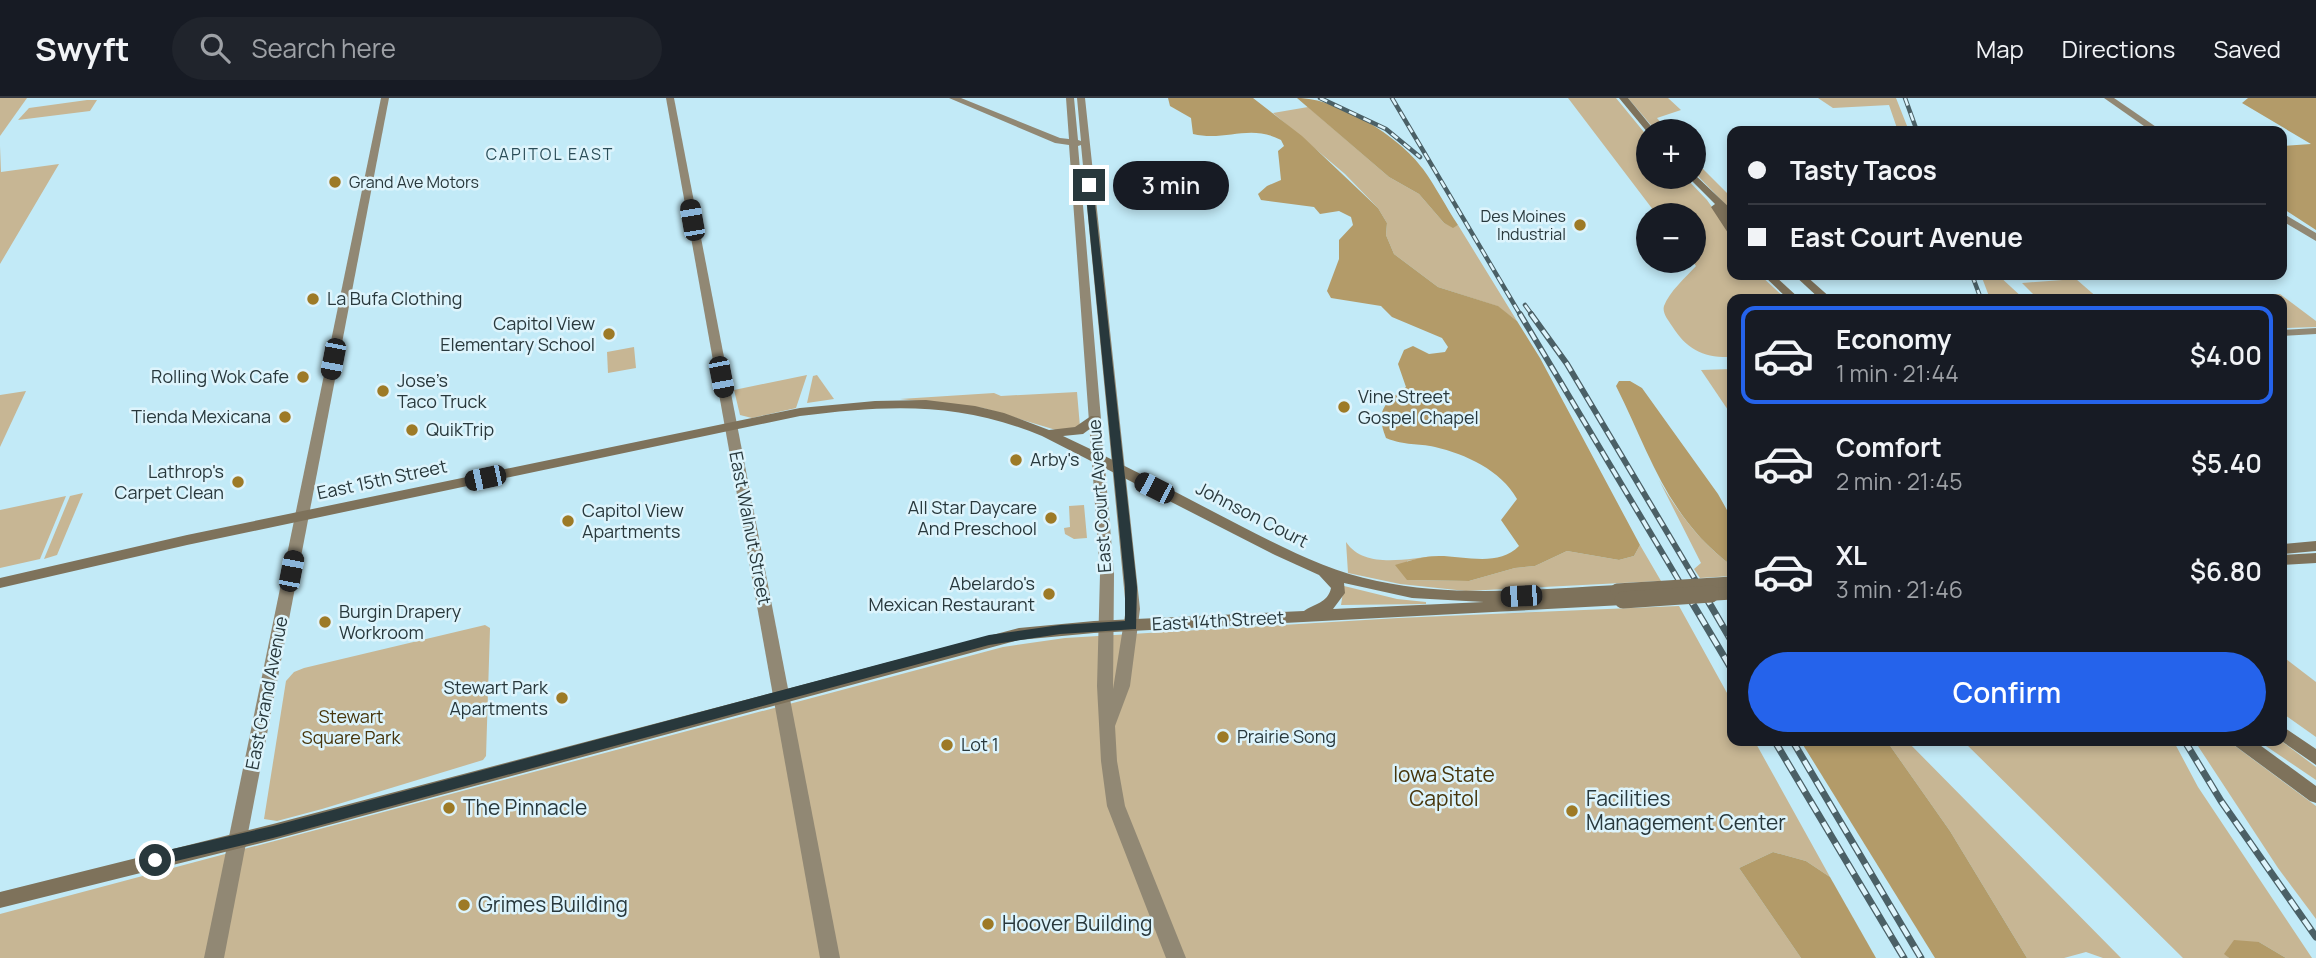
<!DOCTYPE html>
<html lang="en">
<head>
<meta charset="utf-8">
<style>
	:root { --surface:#171b24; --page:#20242c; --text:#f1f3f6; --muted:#9ea1a6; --line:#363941; --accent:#2563eb }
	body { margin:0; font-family:Manrope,sans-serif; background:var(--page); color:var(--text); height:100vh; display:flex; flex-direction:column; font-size:26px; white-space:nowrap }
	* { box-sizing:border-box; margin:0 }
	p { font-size:23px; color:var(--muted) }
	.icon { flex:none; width:38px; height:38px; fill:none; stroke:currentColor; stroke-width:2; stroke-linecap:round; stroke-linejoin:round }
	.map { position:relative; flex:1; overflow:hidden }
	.sheet { position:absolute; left:1727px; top:196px; width:560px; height:452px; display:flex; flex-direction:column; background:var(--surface); border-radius:14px; box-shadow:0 4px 10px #0003 }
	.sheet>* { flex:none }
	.hud { position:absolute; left:1727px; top:28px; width:560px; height:154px; border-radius:14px; box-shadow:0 4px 10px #0003; display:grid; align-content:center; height:154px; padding:0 21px; background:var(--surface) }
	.fabs { position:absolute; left:1636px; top:21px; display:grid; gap:14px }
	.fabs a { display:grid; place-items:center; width:70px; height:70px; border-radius:50%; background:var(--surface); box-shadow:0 4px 10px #0003; font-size:35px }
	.end { position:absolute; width:32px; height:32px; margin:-16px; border:9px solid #28383c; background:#fff; box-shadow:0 0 0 4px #fff }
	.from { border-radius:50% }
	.bubble { position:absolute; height:49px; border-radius:24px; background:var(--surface); box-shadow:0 4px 10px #0003; font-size:23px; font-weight:600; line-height:49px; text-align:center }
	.car { position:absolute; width:21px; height:42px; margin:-21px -10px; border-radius:9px; box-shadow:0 0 5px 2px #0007; background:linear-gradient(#222 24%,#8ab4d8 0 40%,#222 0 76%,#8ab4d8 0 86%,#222 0) }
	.hud b { display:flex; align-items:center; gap:24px; height:66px; font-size:26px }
	.hud b+b { border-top:2px solid var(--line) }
	.hud i { width:18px; height:18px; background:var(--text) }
	ul { padding:12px 0 0; list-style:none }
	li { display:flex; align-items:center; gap:21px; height:98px; margin:0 14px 10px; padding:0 7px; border:4px solid transparent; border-radius:14px }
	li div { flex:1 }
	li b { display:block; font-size:26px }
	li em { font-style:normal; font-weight:600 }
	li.active { border-color:var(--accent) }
	li>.icon { width:63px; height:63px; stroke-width:1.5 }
	.cta { display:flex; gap:14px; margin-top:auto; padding:14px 21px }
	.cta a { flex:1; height:80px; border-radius:42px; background:var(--accent); color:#fff; font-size:28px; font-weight:600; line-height:80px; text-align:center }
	header { display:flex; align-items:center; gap:42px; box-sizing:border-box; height:98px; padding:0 35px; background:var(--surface); border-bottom:2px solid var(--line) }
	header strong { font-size:33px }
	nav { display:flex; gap:38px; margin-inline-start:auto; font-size:24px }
	.search { width:490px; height:63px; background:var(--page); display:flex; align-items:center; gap:18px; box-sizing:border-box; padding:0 24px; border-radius:38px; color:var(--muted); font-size:26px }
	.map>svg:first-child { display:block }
</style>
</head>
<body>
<header>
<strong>Swyft</strong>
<div class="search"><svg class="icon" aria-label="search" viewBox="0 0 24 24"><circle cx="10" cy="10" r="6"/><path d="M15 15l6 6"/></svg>Search here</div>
<nav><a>Map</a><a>Directions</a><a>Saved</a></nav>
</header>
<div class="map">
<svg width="2316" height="860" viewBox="0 0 2316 860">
	<rect width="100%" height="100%" fill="#c2eaf7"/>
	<g fill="#c7b694">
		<polygon points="0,0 27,0 0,38"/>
		<path d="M1568 0H1616L1648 39V79H1685L1707 102 1732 138V177H1760L1786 201H1732V259C1704 260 1687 252 1672 228 1668 222 1662 215 1664 208 1669 194 1686 179 1696 168L1692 163H1694V117H1657Z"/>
		<polygon points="1628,0 1668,0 1681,12 1657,20 1668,33 1656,33"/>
		<polygon points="1818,0 1896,0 1909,33 1898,33 1889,7 1833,10"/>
		<polygon points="87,2 97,2 90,13 18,22 29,10"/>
		<polygon points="1308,9 1389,79 1419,96 1444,125 1453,129 1458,127 1517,223 1497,208 1438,189 1394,156 1386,137 1387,125 1378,110 1345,76 1273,15"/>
		<polygon points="0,48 1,74 59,66 0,166"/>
		<polygon points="1694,62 1732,100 1732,113 1694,74"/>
		<polygon points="1981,177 1998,177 2024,201 1990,201"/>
		<polygon points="2076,181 2099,201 2038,201 2022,185"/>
		<polygon points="2280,196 2316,223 2316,229 2282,230 2282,201 2217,201 2214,199"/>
		<polygon points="634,249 636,270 608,275 607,254"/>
		<polygon points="1732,271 1732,318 1701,272"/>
		<polygon points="807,277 796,310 752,320 740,317 734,292"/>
		<polygon points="817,277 834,301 807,305 813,278"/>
		<polygon points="26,293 0,349 0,297"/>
		<polygon points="1077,294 1080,329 1056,332 983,310 900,301 994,295 1001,298"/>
		<path d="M1659 382C1679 416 1700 444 1732 468V478L1700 480 1694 471 1701 465Z"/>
		<polygon points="83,395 57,457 44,461 70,398"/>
		<polygon points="66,398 40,461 0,470 0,412"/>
		<polygon points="1084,407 1087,440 1074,441 1065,436 1064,430 1070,429 1069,408"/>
		<path d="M1346 444C1365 472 1408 460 1437 458L1407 463V482L1469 483 1515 470 1535 468 1567 453 1619 462 1634 458 1640 447 1661 483 1466 493 1400 486 1348 475Z"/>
		<polygon points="1344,488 1397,501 1426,504 1426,506 1341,507"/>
		<polygon points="1679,508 1732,604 1732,642 1754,642 1830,779 1806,763 1773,754 1739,770 1801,860 0,860 0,816 1003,549 1065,540 1398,520"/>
		<polygon points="485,527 490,530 486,658 483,662 322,711 277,723 264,721 286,583 294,574 304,570"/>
		<polygon points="2282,558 2316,584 2316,639 2282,615"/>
		<polygon points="1886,642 1906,642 2121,860 2103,860 2086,854 2064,860 2027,860 1950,733"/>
		<polygon points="1962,642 2173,642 2198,689 2312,860 2286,860 2259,844 2225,855 2229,860 2183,860"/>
		<polygon points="2194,642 2227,642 2316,708 2316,821 2278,770"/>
		<polygon points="2257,642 2280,642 2316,669 2316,682"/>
	</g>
	<g fill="#b39b69">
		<path d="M1168 0H1253L1302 38 1378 110 1387 125 1386 137 1394 156 1438 189 1498 208 1517 223 1540 260 1640 447 1634 458 1619 462 1567 453 1535 468 1515 470 1469 483 1407 482 1395 467C1408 463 1424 458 1439 458 1465 458 1499 469 1519 448L1501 422 1517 401C1501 372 1465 356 1435 349 1417 345 1406 348 1386 340 1375 312 1384 306 1406 289L1398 266 1404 252 1413 248 1429 256 1445 254 1448 249 1442 240 1392 219 1381 208 1331 200 1327 193 1339 161V142L1353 127 1351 119 1339 113 1320 116 1314 109 1261 102 1258 96 1267 88 1281 82 1278 53 1284 48 1281 42C1249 25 1226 44 1193 36L1191 20 1170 8Z"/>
		<path d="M1297 0C1338 0 1399 38 1423 71 1436 89 1446 109 1458 127L1453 130 1444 125 1419 96 1389 79Z"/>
		<polygon points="2248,0 2316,0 2316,132 2282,110 2282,48 2311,46 2242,5"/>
		<path d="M1619 283H1630L1642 290 1718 396 1732 421V468C1667 419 1651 358 1616 288Z"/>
		<polygon points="1800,642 1886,642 1950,733 2027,860 1935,860"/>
		<polygon points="1773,754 1806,763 1830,779 1876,860 1801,860 1739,770"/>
		<polygon points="2234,842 2259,844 2286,860 2229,860 2224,856"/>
	</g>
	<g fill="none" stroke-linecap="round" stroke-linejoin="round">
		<g fill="#918874" fill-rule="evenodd">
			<polygon points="381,0 389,0 224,860 204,860"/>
			<polygon points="666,0 674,0 840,860 820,860"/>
			<path d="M949 0H961L1060 40 1069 41 1066 0H1074L1078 42 1081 43 1077 0H1085L1140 511 1130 588 1115 628 1117 663 1125 708 1186 860H1166L1107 708 1101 663 1097 588 1100 476 1069 47 1055 45ZM1081 47 1126 511 1113 591 1114 476 1078 48Z"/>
			<polygon points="2104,0 2114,0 2162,33 2151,33"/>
			<polygon points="2282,115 2316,135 2316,143 2282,123"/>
			<polygon points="2316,230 2316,236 2282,238 2282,232"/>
		</g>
		<g fill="#7e725b" fill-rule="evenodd">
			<polygon points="1619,0 1628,0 1655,33 1648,35"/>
			<polygon points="1694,76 1732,112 1732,120 1727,118 1732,126 1732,136 1728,135 1711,109 1715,106 1688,79 1694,79"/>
			<polygon points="1763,177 1774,177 1800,201 1788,201"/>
			<polygon points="1794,177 1805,177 1832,201 1820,201"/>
			<path d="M926 302 975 308 1004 315 1049 332 1075 329 1091 318H1099L1101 321 1099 324 1083 336 1063 338C1123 366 1181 397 1239 427 1284 450 1328 473 1377 483 1456 500 1538 491 1617 487L1622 488 1624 492 1619 497 1628 498 1630 502 1628 506 1623 507 1094 535 1019 542 273 742 0 810V794L273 726 1019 530 1094 523 1304 513C1314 506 1328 505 1331 490L1319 477 1275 457 1042 338C958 303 888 307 800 318L187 447 0 490V480L187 437 800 310 875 303ZM1344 485 1412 500 1484 504 1333 511 1345 495Z"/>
			<polygon points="2316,443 2316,453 2282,456 2282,446"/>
			<polygon points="2316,455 2316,465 2282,467 2282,457"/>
			<polygon points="2282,628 2316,651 2316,667 2280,642 2282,642"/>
			<polygon points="2232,642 2253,642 2316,688 2316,705 2310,703 2234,647"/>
		</g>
		<defs>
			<g id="rail-far2">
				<polyline points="1320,0 1386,31 1420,59"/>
				<polyline points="1392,0 1521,218"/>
				<polyline points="1905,0 1917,33"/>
				<polyline points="1972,177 1981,201"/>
				<polyline points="1525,207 1533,218"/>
			</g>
			<g id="rail-far1">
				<polyline points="1520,216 1688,498"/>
				<polyline points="1531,216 1567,266 1705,498"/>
			</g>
			<g id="rail">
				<polyline points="1687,496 1732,572"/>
				<polyline points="1704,496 1732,544"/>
				<polyline points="1774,642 1904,860"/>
				<polyline points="1792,642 1921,860"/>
				<polyline points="2184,642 2221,703 2316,839"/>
			</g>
		</defs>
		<use href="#rail-far2" stroke="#4b6066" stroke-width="4.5"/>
		<use href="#rail-far1" stroke="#4b6066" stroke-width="6"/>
		<use href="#rail" stroke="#4b6066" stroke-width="7"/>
		<use href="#rail-far2" stroke="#ddf4fc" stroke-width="2.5" stroke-dasharray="8" stroke-linecap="butt"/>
		<use href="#rail-far1" stroke="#ddf4fc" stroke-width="3.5" stroke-dasharray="10" stroke-linecap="butt"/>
		<use href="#rail" stroke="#ddf4fc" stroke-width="4.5" stroke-dasharray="12" stroke-linecap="butt"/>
		<g stroke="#7e725b" stroke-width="13">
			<polyline points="1617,492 1732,485"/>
			<polyline points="1683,498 1732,495"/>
		</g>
		<polyline stroke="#7e725b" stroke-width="17" points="1623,502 1711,496"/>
	</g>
	<polygon fill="#28383c" points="1089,85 1093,87 1137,489 1136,531 1060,536 989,547 273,740 155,768 150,766 148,762 150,757 155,755 273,728 989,537 1060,527 1125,523 1125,489 1085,87"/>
	<g fill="#9d7a26" stroke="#ddf4fc" stroke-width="2.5">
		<circle cx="335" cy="84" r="7"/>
		<circle cx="1580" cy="127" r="7"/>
		<circle cx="313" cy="201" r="7"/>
		<circle cx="609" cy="236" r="7"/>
		<circle cx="303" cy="279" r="7"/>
		<circle cx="383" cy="293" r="7"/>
		<circle cx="1344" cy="309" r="7"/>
		<circle cx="285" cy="319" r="7"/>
		<circle cx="412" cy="332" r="7"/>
		<circle cx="1016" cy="362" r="7"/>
		<circle cx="238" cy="384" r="7"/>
		<circle cx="1051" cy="420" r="7"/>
		<circle cx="568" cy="423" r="7"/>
		<circle cx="1049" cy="496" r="7"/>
		<circle cx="325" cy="524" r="7"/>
		<circle cx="562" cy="600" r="7"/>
		<circle cx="1223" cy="639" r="7"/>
		<circle cx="947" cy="647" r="7"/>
		<circle cx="449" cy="710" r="7"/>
		<circle cx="1572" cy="713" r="7"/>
		<circle cx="464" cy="807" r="7"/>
		<circle cx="988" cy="826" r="7"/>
	</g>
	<g text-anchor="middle" stroke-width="5" stroke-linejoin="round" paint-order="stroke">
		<g font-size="16" letter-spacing="2" fill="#2a4d58" stroke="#ddf4fc">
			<text x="550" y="62">CAPITOL EAST</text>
		</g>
		<g font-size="16" fill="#28383c" stroke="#ddf4fc" text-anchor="start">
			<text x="349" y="90">Grand Ave Motors</text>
			<text x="1566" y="124" text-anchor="end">Des Moines<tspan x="1566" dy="18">Industrial</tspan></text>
		</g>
		<g font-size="18" fill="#28383c" stroke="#ddf4fc" text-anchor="start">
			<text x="327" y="207">La Bufa Clothing</text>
			<text x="595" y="232" text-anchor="end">Capitol View<tspan x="595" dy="21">Elementary School</tspan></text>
			<text x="289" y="285" text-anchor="end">Rolling Wok Cafe</text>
			<text x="397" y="289">Jose’s<tspan x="397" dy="21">Taco Truck</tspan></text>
			<text x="1358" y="305">Vine Street<tspan x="1358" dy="21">Gospel Chapel</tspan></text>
			<text x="271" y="325" text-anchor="end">Tienda Mexicana</text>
			<text x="426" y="338">QuikTrip</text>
			<text x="1030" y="368">Arby's</text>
			<text x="224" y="380" text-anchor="end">Lathrop's<tspan x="224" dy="21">Carpet Clean</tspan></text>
			<text x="1037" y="416" text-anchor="end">All Star Daycare<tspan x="1037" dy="21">And Preschool</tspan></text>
			<text x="582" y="419">Capitol View<tspan x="582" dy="21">Apartments</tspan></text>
			<text x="1035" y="492" text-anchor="end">Abelardo's<tspan x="1035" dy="21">Mexican Restaurant</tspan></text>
			<text x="339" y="520">Burgin Drapery<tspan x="339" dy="21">Workroom</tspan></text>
			<text x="548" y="596" text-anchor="end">Stewart Park<tspan x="548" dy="21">Apartments</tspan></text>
			<text x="1237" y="645">Prairie Song</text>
			<text x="961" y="653">Lot 1</text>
		</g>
		<g font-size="18" fill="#28383c" stroke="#ddf4fc">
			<text transform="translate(382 382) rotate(-12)" y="6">East 15th Street</text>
			<text transform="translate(1100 398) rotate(-94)" y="6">East Court Avenue</text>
			<text transform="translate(1252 417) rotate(27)" y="6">Johnson Court</text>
			<text transform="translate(750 430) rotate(79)" y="6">East Walnut Street</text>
			<text transform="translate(1218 523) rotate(-3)" y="6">East 14th Street</text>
			<text transform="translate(267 595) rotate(-79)" y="6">East Grand Avenue</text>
		</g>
		<g font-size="18" fill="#47350b" stroke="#ddf4fc">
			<text x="351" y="625">Stewart<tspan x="351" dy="21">Square Park</tspan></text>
		</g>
		<g font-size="21" fill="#47350b" stroke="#ddf4fc">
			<text x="1444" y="684">Iowa State<tspan x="1444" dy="24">Capitol</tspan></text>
		</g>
		<g font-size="21" fill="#28383c" stroke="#ddf4fc" text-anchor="start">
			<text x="1586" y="708">Facilities<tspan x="1586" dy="24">Management Center</tspan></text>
			<text x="463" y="717">The Pinnacle</text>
			<text x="478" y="814">Grimes Building</text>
			<text x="1002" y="833">Hoover Building</text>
		</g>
	</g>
</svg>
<div class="fabs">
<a>+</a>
<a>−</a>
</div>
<i class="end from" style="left:155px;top:762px"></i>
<i class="end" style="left:1089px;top:87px"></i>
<div class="bubble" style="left:1113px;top:63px;width:116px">3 min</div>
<i class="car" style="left:692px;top:122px;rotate:350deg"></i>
<i class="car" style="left:333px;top:261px;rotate:191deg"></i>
<i class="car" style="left:721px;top:279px;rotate:169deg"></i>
<i class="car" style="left:485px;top:380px;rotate:258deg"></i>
<i class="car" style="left:1154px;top:390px;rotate:297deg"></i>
<i class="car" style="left:291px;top:473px;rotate:11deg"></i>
<i class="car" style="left:1521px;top:498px;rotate:267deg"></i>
<div class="hud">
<b><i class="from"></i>Tasty Tacos</b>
<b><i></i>East Court Avenue</b>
</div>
<section class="sheet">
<ul>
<li class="active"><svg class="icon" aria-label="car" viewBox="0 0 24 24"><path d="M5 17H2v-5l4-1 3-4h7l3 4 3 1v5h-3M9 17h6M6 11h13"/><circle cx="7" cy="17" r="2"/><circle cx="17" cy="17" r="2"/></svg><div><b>Economy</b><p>1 min · 21:44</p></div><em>$4.00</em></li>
<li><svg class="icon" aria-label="car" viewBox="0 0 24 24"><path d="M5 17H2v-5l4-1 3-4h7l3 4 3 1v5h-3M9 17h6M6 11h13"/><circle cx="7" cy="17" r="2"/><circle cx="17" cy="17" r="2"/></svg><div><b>Comfort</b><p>2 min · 21:45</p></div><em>$5.40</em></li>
<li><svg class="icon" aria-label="car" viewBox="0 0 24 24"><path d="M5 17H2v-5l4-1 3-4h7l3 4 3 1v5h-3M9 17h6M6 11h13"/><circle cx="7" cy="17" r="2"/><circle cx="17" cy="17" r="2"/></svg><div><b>XL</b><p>3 min · 21:46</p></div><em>$6.80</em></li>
</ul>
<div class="cta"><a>Confirm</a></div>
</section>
</div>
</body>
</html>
